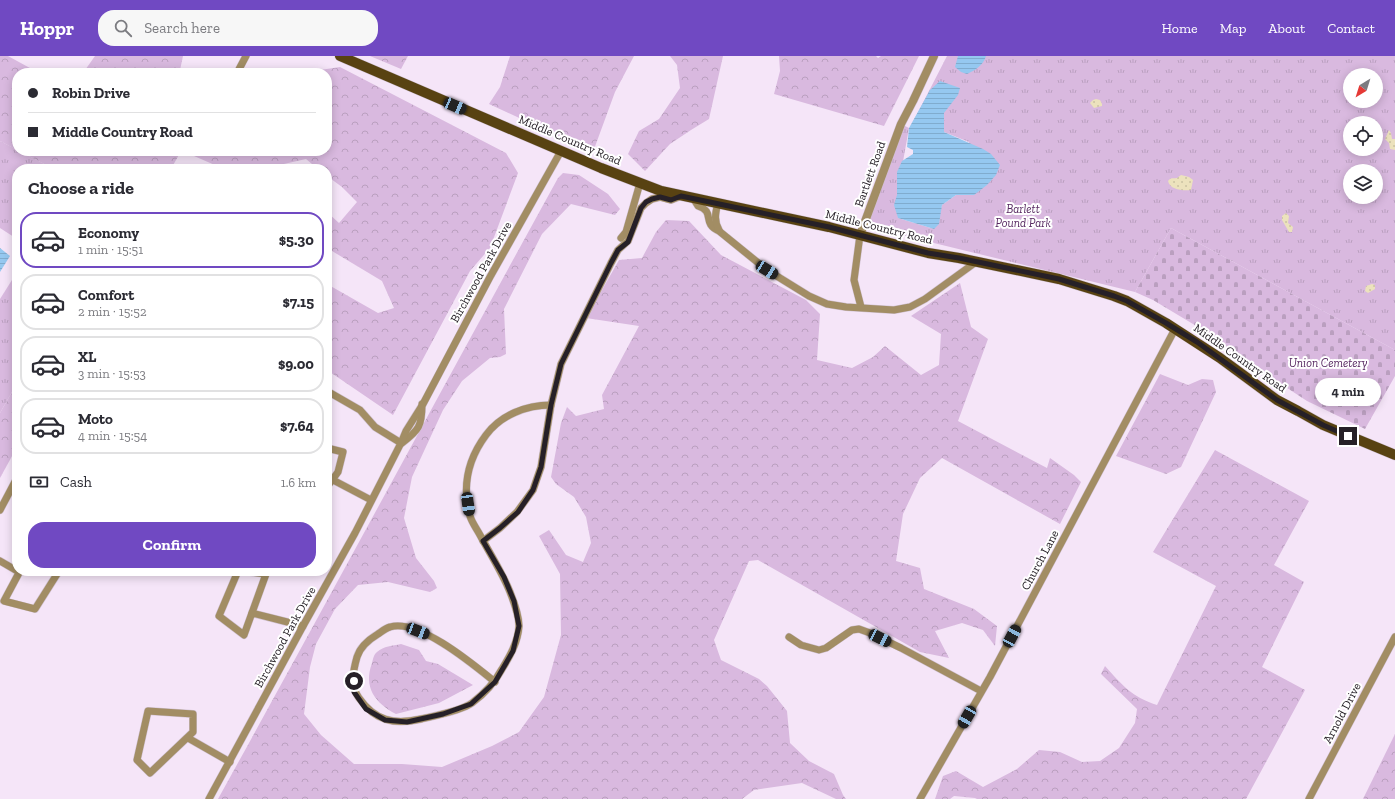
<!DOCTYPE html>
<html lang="en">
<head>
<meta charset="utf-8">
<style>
	:root { --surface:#fff; --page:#f7f7f7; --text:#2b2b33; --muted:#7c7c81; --line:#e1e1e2; --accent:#7049c2 }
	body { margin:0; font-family:"Zilla Slab",serif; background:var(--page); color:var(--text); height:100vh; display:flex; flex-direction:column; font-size:15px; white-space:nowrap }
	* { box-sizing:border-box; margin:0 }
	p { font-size:13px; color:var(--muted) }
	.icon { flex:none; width:22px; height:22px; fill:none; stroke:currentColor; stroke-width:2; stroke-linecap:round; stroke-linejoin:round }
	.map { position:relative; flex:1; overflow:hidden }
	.drawer { position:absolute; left:12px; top:108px; width:320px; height:412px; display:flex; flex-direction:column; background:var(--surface); border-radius:16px; box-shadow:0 2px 10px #0003 }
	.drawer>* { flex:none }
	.banner { position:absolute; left:12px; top:12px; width:320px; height:88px; border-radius:16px; box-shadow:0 2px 10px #0003; display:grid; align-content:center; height:88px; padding:0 16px; background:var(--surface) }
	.needle { width:26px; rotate:218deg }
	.buttons { position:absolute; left:1343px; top:12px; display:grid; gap:8px }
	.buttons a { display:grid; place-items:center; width:40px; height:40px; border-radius:50%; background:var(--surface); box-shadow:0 2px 10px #0003; font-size:20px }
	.end { position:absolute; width:18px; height:18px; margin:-9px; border:5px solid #262027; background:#fff; box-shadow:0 0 0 2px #fff }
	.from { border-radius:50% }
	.bubble { position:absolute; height:28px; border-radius:14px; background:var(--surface); box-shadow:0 2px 10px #0003; font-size:13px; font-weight:700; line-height:28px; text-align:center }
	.car { position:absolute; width:12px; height:24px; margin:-12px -6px; border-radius:5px; box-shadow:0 0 3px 1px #0007; background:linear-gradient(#222 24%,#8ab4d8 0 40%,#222 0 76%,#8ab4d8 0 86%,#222 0) }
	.banner b { display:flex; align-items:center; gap:14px; height:38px; font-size:15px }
	.banner b+b { border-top:1px solid var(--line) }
	.banner i { width:10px; height:10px; background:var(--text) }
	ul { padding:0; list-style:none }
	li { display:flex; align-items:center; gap:12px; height:56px; margin:0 8px 6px; padding:0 8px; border:2px solid var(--line); border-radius:16px }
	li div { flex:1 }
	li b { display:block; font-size:15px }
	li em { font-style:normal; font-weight:700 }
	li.selected { border-color:var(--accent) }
	li>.icon { width:36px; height:36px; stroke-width:1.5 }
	h2 { padding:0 16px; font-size:18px; line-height:48px }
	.pay { display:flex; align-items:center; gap:10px; height:44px; padding:0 16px; font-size:15px }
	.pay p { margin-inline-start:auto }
	.cta { display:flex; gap:8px; margin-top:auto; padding:8px 16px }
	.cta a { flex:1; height:46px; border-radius:16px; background:var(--accent); color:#fff; font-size:16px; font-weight:700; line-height:46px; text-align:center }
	header { display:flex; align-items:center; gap:24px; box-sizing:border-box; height:56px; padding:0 20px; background:var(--accent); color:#fff }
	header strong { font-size:19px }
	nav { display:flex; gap:22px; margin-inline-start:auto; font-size:14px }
	.search { width:280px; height:36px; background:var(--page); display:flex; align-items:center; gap:10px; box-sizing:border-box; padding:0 14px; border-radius:16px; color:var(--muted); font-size:15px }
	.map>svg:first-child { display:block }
</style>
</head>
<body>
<header>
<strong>Hoppr</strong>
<div class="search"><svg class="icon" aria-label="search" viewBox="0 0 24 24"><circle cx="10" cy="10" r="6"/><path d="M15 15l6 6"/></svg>Search here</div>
<nav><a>Home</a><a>Map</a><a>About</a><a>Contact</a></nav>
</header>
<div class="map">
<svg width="1395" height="743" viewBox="0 0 1395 743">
	<defs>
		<pattern id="grass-tufts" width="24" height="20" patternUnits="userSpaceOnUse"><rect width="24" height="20" fill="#d9b9df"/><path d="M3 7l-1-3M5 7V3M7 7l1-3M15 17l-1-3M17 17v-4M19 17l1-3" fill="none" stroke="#ba9fbf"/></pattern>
		<pattern id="forest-crowns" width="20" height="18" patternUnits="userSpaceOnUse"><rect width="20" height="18" fill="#d9b9df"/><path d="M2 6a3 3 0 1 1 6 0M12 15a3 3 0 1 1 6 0" fill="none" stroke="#ba9fbf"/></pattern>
		<pattern id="sand-dots" width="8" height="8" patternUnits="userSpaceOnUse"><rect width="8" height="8" fill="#ece2bd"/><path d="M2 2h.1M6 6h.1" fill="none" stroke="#cac2a2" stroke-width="1.8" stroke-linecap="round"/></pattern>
		<pattern id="cemetery-stones" width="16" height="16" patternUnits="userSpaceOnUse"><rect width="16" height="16" fill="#d9b9df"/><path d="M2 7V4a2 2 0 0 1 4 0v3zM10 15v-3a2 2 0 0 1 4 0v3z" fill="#ba9fbf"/></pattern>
		<pattern id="water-rules" width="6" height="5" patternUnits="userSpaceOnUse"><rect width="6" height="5" fill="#95c8f0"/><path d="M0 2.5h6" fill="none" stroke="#80acce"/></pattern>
	</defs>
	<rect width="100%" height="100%" fill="#f5e5f8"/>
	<g fill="url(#grass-tufts)" fill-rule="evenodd">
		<path d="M947 0H1395V294L1171 172 1135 236 864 170 901 68 909 72 897 139 898 162 934 173 942 149 956 139H974L969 86 944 76 913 66ZM1350 19H1376V45H1350ZM1350 67H1376V93H1350ZM1350 115H1376V141H1350Z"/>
		<polygon points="0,85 54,113 17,113 17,183 0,172"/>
		<polygon points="17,216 17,327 0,357 0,243"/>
	</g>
	<g fill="url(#forest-crowns)">
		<polygon points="0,0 8,0 39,17 17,17 17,94 0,85"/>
		<polygon points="95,0 183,0 180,14 187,17 83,17"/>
		<polygon points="370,0 408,0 401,13"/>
		<polygon points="510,0 634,0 615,36 593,96 489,48 500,31"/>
		<polygon points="670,0 723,0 709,63 691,74 670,88 645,115 628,98 639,75 659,63 680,32 677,9"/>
		<polygon points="779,0 876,0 878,2 881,0 919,0 884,70 774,38 780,15"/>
		<polygon points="340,11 506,97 518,117 490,192 470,215 393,359 327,314 327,228 378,257 394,252 382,225 327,192 327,156 339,167 357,146 342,131 327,120 327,113 318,113 306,103 275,110 224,113 194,100 197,95 327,95 327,17 318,17 320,14"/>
		<polygon points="19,95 181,95 171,113 54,113"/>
		<path d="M563 117 579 119 608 138 620 153 615 159 571 148 542 178 504 253 506 298 500 301 490 302 462 325 443 354 412 421 404 462 416 502 434 525 437 532 430 536 388 526 358 529 335 553 316 588 310 611 304 658 321 679 354 708H402L442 711 492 690 519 676 544 641 561 579 560 518 539 480 549 474 566 499 583 506 591 487 586 461 574 441 556 428 551 421 561 367 567 351 576 360 604 353 602 339 639 270 586 262 619 204 642 202 656 176 666 164 689 165 721 199 806 244 820 258 817 304 852 312 873 301 885 290 921 319 939 309 941 278 911 260 960 227 971 271 988 283 958 365 1047 412 1050 402 1074 419 1081 426 1060 468 942 402 920 422 903 458 896 505 920 512 924 533 974 553 997 570 995 590 983 574 962 567 935 575 949 602 920 596 758 504 749 505 714 584 721 604 759 623 767 630 787 655 790 687 809 705 834 718 843 739 846 743H836L802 727 754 734 742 743H218C332 537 444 329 558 122Z"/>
		<polygon points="1160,318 1188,329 1202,323 1213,324 1216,336 1181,411 1166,418 1116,400"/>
		<polygon points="17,327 17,391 0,422 0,357"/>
		<path d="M1215 394 1309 445 1274 509 1304 526 1262 611 1305 634 1246 743H977L975 742 954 740 950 743H935L943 720 956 715 983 731 1017 713 1039 694 1060 696 1082 706 1100 705 1119 692 1135 667 1137 653 1101 618 1105 610C1122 629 1132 641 1157 649L1216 530 1153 496Z"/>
		<path d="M401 588 419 594 426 605 438 608 473 629 439 647 396 658C375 647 363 631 372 607 373 603 374 598 377 596 384 590 392 590 401 588Z"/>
		<polygon points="1395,678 1395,743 1363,743"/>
	</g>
	<g fill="url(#sand-dots)">
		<polygon points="1096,43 1100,44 1102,48 1102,50 1094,52 1090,47 1093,44"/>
		<polygon points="1389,74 1391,77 1392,83 1395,83 1395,94 1390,93 1389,87 1385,83"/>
		<path d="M1181 119 1189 121 1193 124 1191 134C1183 135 1170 134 1168 125 1171 121 1173 123 1177 122Z"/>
		<polygon points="1286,157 1289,160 1288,167 1293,171 1292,176 1289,176 1282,164 1282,160"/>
		<polygon points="1372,228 1375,229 1375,233 1368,237 1365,235 1366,230"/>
	</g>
	<polygon fill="url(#cemetery-stones)" points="1171,172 1395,294 1395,320 1365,373 1307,345 1266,318 1193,268 1153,244 1135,236"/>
	<g fill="url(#water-rules)">
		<path d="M958 0H986C983 10 975 14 967 18L961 16 955 11Z"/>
		<polygon points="940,25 960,32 958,39 944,57 944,76 983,93 991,98 1000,109 996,119 987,129 974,139 956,139 942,149 939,168 934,173 898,162 894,149 897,139 897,116 902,105 913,98 913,94 907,91 909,72 930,34"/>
		<polygon points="0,192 10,200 0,216"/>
	</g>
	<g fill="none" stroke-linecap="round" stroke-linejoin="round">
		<defs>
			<g id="minor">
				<polyline points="237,17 246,0"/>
				<path d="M693 142 698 150C716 156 701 167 719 175L767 214 809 240 827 248 846 251 894 254 910 251 925 243 976 206"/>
				<path d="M718 147C715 158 714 165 719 174"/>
				<polyline points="860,179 854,224 861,251"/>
				<polyline points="621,182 626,176 640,127"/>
				<polyline points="327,335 360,354 375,371 401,387"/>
				<path d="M402 387C419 374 422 370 422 348"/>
				<polyline points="327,392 343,396 338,416 327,431"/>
				<polyline points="333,424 371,444"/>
				<polyline points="0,454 17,422"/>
				<polyline points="483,485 500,472 517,456 533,434 541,411 551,349 561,308 611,207 618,194 628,185 641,152 646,147 652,143 660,141 671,144 681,140"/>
				<polyline points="0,505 19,516"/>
				<polyline points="20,515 4,545 35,553 59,515"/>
				<polyline points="238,515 219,560 244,579 266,518 241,515"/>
				<polyline points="252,557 303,570"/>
				<polyline points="789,581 801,589 819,594 826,592 852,574 859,573 870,577 901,592 981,635"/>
				<path d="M495 626C474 609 418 562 390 571 386 572 381 576 378 578 368 584 360 591 357 601 353 615 350 630 359 642 375 665 394 669 421 663 434 660 461 655 472 647 484 638 495 626 502 613 510 600 518 586 519 570 519 559 514 546 510 536 502 516 490 498 480 479 477 473 472 467 470 460 462 431 468 403 486 379 501 359 526 349 551 349"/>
				<polygon points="148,655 193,658 193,676 150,717 137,704"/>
				<polyline points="188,682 230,706"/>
				<polyline points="209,743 303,570 355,477 401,387 406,375 423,348 490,221 561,95"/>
				<polyline points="920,743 990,621 1175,273"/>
				<polyline points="1309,743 1395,581"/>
			</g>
			<polyline id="tertiary" points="860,179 901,68 913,45 934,0"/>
			<polyline id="primary" points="340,0 601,112 661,135 829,171 928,197 959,202 1059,223 1114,240 1127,245 1166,267 1220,302 1277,344 1298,355 1323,369 1395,399"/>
		</defs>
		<use href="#minor" stroke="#d0c2d2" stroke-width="8"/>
		<use href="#tertiary" stroke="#d0c2d2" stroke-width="9"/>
		<use href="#primary" stroke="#d0c2d2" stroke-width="11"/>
		<use href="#minor" stroke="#a28d64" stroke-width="7"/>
		<use href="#tertiary" stroke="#a28d64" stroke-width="8"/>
		<use href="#primary" stroke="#584212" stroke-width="10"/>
	</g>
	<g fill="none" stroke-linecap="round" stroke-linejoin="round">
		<polyline stroke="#262027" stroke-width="5" points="354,625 354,636 366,653 385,664 407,666 443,658 471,648 495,626 513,595 519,570 514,545 504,521 483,485 500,472 518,456 533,434 541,411 551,349 561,308 611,207 618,194 628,186 641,152 646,146 652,143 660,141 671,144 681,140 829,171 928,197 959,202 1059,223 1114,240 1127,245 1166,267 1197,286 1277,344 1323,369 1348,380"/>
	</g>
	<g text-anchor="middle" stroke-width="4" stroke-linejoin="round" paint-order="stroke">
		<g font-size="12" fill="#262027" stroke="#fff">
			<text transform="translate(570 84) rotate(23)" y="4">Middle Country Road</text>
			<text transform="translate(870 118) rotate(-70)" y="4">Bartlett Road</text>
			<text transform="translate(879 171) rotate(14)" y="4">Middle Country Road</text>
			<text transform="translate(481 216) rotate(-61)" y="4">Birchwood Park Drive</text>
			<text transform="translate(1240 302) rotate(35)" y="4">Middle Country Road</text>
			<text transform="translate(1040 504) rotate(-62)" y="4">Church Lane</text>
			<text transform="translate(285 581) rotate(-61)" y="4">Birchwood Park Drive</text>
			<text transform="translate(1342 657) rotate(-62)" y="4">Arnold Drive</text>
		</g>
		<g font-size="12" font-style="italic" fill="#562760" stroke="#fff">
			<text x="1023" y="157">Barlett<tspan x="1023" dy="14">Pound Park</tspan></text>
			<text x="1328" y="311">Union Cemetery</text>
		</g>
	</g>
</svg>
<div class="buttons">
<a><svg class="needle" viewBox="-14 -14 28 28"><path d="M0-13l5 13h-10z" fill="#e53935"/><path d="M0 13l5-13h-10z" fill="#7c7c81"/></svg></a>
<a><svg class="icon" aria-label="locate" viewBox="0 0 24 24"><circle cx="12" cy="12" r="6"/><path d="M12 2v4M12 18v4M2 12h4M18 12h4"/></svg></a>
<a><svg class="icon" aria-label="layers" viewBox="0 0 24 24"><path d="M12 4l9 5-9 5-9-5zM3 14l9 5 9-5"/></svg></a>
</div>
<i class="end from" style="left:354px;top:625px"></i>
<i class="end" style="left:1348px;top:380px"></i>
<div class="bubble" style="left:1315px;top:322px;width:66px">4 min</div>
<i class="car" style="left:455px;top:50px;rotate:113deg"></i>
<i class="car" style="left:767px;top:214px;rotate:122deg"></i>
<i class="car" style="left:468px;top:448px;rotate:172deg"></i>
<i class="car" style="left:418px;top:575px;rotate:111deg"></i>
<i class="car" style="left:1012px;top:580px;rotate:28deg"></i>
<i class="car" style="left:880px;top:582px;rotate:116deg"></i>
<i class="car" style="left:967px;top:661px;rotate:210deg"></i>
<div class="banner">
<b><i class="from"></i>Robin Drive</b>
<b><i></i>Middle Country Road</b>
</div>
<section class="drawer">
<h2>Choose a ride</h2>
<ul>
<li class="selected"><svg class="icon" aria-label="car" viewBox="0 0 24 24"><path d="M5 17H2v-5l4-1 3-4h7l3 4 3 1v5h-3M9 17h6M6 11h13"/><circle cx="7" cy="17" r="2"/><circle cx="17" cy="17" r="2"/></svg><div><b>Economy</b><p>1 min · 15:51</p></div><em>$5.30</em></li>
<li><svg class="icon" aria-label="car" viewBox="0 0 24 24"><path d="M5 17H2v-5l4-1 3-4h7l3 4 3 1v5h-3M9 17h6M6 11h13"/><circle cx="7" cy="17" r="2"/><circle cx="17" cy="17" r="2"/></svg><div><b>Comfort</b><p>2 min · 15:52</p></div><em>$7.15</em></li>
<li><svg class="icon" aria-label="car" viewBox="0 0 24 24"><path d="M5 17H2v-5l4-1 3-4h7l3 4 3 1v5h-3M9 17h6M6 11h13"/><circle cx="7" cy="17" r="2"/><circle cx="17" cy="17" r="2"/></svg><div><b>XL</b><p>3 min · 15:53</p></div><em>$9.00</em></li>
<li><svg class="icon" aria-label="car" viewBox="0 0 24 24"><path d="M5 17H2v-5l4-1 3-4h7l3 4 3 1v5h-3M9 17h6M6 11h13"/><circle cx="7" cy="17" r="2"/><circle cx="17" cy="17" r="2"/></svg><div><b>Moto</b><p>4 min · 15:54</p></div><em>$7.64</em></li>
</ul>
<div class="pay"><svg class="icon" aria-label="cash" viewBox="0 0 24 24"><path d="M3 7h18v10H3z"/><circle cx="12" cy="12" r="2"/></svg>Cash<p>1.6 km</p></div>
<div class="cta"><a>Confirm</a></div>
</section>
</div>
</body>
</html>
